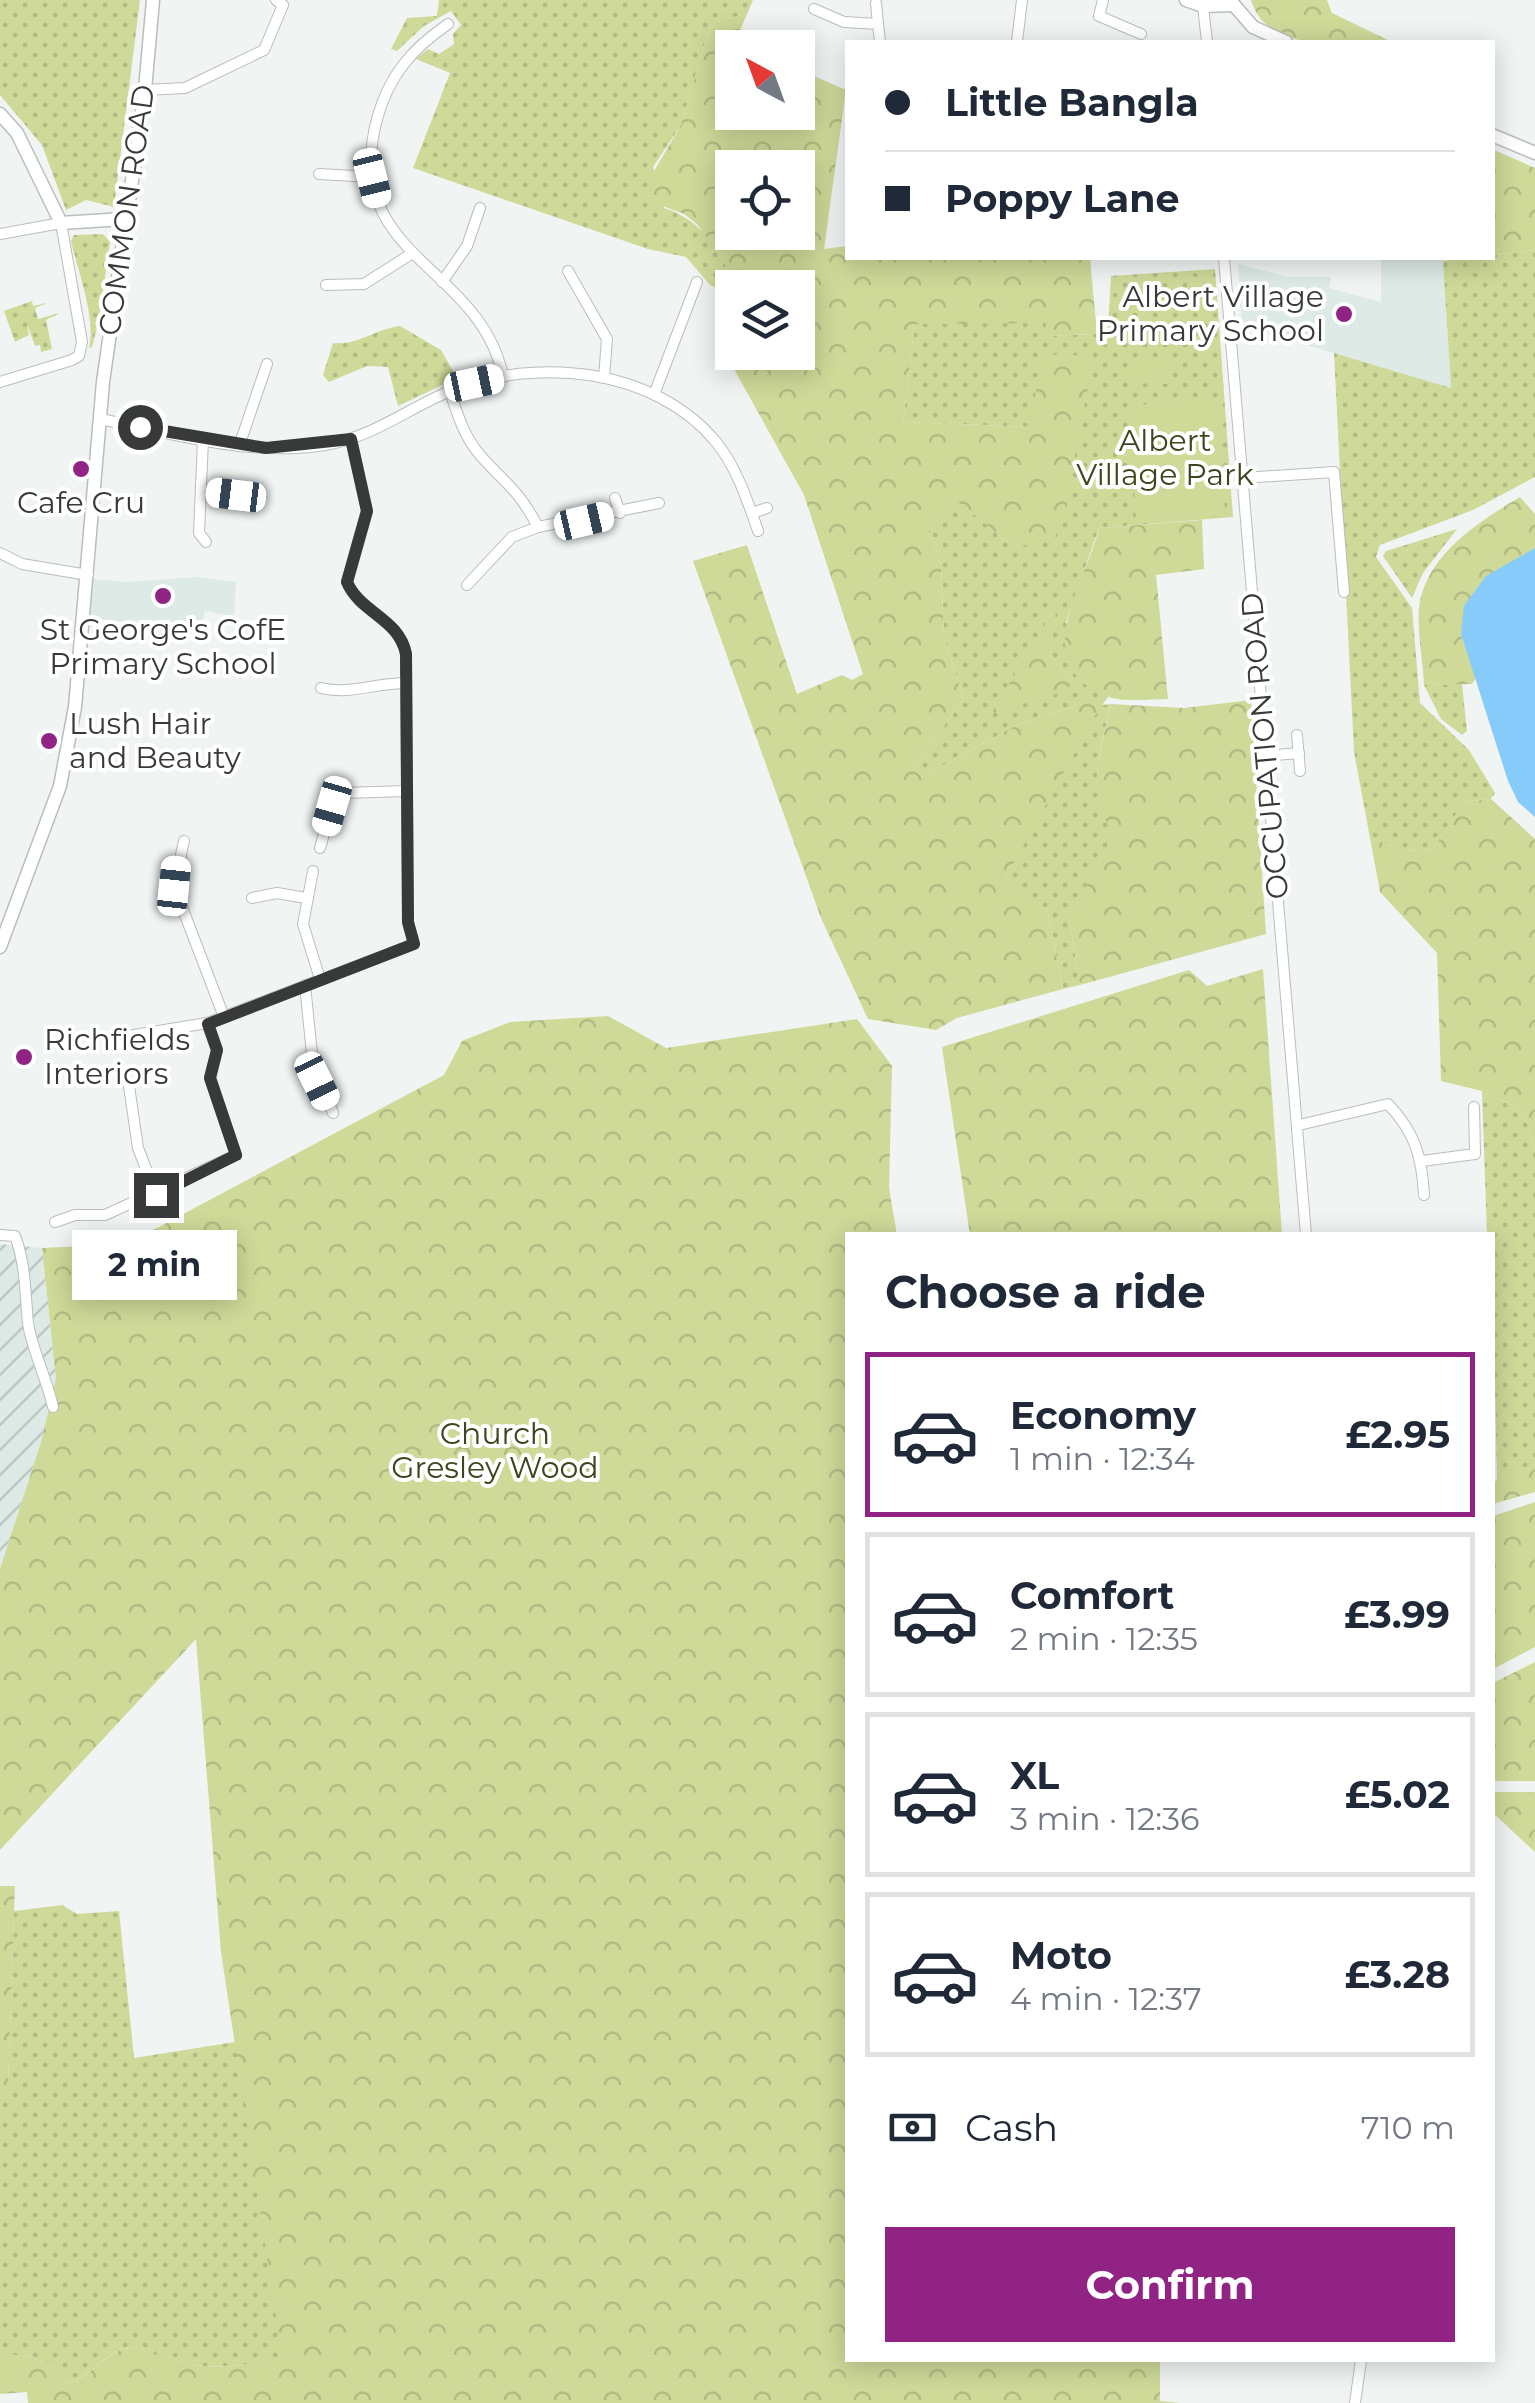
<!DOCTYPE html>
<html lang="en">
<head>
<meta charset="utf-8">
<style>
	:root { --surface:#fff; --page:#f6f6f7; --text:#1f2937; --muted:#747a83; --line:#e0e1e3; --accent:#912385 }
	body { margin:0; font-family:Montserrat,sans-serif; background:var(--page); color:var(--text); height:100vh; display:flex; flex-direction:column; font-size:38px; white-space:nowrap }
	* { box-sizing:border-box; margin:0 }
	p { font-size:32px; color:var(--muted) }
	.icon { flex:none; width:55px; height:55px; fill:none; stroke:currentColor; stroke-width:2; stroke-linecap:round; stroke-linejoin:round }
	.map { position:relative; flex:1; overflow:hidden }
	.sheet { position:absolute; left:845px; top:1232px; width:650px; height:1130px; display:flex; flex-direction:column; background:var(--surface); border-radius:0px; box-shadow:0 5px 25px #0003 }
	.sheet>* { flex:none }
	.banner { position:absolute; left:845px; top:40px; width:650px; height:220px; border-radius:0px; box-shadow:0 5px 25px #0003; display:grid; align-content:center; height:220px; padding:0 40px; background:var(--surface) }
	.needle { width:65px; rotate:319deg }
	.controls { position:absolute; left:715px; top:30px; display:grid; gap:20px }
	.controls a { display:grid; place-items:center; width:100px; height:100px; border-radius:0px; background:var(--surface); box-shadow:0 5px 25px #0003; font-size:50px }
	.end { position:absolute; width:45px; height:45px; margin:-22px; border:12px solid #383a39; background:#fff; box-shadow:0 0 0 5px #fff }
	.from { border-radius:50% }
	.bubble { position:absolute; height:70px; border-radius:0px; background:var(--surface); box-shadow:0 5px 25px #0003; font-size:32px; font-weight:700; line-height:70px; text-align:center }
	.car { position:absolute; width:30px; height:60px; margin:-30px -15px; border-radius:12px; box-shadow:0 0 8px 2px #0007; background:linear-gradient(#fff 24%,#345 0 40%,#fff 0 76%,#345 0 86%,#fff 0) }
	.banner b { display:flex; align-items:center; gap:35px; height:95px; font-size:38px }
	.banner b+b { border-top:2px solid var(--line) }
	.banner i { width:25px; height:25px; background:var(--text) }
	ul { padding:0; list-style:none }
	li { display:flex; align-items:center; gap:30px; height:165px; margin:0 20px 15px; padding:0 20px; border:5px solid var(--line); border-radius:0px }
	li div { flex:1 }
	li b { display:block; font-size:38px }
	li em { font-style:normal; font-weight:700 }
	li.current { border-color:var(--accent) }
	li>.icon { width:90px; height:90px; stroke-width:1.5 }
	h2 { padding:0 40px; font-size:45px; line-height:120px }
	.pay { display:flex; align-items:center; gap:25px; height:110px; padding:0 40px; font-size:38px }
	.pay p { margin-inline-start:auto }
	.action { display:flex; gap:20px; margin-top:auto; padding:20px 40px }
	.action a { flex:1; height:115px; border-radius:0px; background:var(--accent); color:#fff; font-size:40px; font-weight:700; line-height:115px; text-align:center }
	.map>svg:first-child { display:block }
</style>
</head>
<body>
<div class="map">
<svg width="1535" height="2403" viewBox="0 0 1535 2403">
	<defs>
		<pattern id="industrial-furrows" width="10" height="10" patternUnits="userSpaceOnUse" patternTransform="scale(2.5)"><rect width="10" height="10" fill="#ddeae6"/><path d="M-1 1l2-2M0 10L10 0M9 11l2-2" fill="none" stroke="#bec9c6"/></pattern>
		<pattern id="green-dots" width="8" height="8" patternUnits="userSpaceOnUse" patternTransform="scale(2.5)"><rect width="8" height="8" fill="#cfd998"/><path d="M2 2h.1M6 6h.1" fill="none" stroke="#b2bb84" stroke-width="1.8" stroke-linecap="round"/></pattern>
		<pattern id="forest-crowns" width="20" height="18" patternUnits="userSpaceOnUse" patternTransform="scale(2.5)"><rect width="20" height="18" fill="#cfd998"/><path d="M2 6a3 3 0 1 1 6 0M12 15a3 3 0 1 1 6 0" fill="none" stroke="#b2bb84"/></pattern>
	</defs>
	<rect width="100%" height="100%" fill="#f0f5f4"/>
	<g fill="#ddeae6">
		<polygon points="1381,258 1443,258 1451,388 1242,326 1238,264 1288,277 1331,277 1329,288 1381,302"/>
		<polygon points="198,577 236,582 234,616 205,611 201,630 89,618 92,579 127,582"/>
	</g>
	<polygon fill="url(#industrial-furrows)" points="0,1244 42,1248 56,1378 41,1442 0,1569"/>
	<g fill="url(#green-dots)" fill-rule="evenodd">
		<polygon points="0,0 140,0 114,207 86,200 66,210 42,145 0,95"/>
		<path d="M439 0H753L747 14 717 21 708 32 681 125 653 167 664 208C703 220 721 253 740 287L732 288V295L710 285 686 257 648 249 413 168 450 73 416 59 428 49 439 54 454 44 453 34 461 25 451 11 424 26 397 51 391 49 407 18 437 16Z"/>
		<path d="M103 234 110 242 99 319 94 324 98 323 92 347 89 348C96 318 79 275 71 241L74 235Z"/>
		<polygon points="1535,250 1535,477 1473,510 1380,545 1376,557 1412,608 1420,703 1469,750 1495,793 1491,799 1464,802 1433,849 1406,851 1370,838 1354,752 1334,353 1451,388 1443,261"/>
		<path d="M1215 269 1233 517 1099 528 1066 622 1078 676 1108 697 1102 705 1111 704C1099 757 1086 785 1114 835L1069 917 1080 985 1063 989 1047 909 1005 880 1078 705 1017 725 922 777 914 768 964 698 944 638 941 565 929 528 957 501 1014 547 1031 427 903 422 915 323H1047L1045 336 1097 334 1107 345 1111 276ZM1056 607 1050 655 1072 682 992 713Z"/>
		<polygon points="32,301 33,306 47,303 35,308 38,319 60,313 46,320 52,349 41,352 40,345 35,346 27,324 29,335 15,342 4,311"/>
		<path d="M400 326 441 350 457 378 398 406 388 367 367 366 329 382 323 375 333 343C357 346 375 329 400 326Z"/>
		<polygon points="1457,529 1423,573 1412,598 1383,556 1386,551"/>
		<polygon points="1462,684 1467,731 1462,735 1441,719 1424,685"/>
		<polygon points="1482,1091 1524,1111 1535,1149 1535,1464 1497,1482 1492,1235 1487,1235"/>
		<path d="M62 1905 77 1914 119 1911 134 2058 235 2042 283 2357C255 2363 225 2370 196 2365 171 2361 155 2345 128 2348 101 2352 91 2382 61 2384L57 2369 31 2357 0 2354V2090L8 2087 14 1911Z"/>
	</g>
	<g fill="url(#forest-crowns)" fill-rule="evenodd">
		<path d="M1251 0H1327L1332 13 1392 42C1349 43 1267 55 1251 0Z"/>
		<path d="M747 14 736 40 747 47 732 48V112H798V69L846 90 824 249 847 246 848 258H1090L1097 334 1045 336 1046 323 915 324 903 422 1030 427 1042 354 1094 356 1064 513 1054 540 1014 547 958 502 929 528 941 565 944 638 964 698 914 768 922 777 1017 725 1078 705 1085 696 1101 705 1005 879 1047 909 1063 989 957 1018 936 1030 868 1019 821 918 693 561 747 545 797 694 842 675 852 680 863 674 804 495 729 360 734 353 798 352V288L740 287 698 225 684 214 652 202 647 183 681 125 708 32 717 21ZM732 168H798V232H732Z"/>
		<polygon points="1492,149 1535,168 1535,250 1493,255"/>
		<path d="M1520 497 1535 514V548L1519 558 1461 634 1476 678 1472 684 1424 685C1423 660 1417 632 1419 608 1425 555 1480 521 1520 497Z"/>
		<path d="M1202 520 1204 569 1156 575 1168 699C1150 699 1122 703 1106 696 1026 664 1086 583 1099 528Z"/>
		<polygon points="1057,604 1050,655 1072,682 1066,691 991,714"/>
		<path d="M1251 700 1266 934 1080 985 1069 917 1113 836C1086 783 1099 760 1111 704L1184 708Z"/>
		<polygon points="1491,799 1535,839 1535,1149 1524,1111 1482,1091 1441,1081 1437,953 1380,892 1370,838 1406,851 1433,849 1464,802"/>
		<polygon points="1263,969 1282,1235 970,1235 942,1047 1189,970 1207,986"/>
		<path d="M608 1016 666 1048 857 1019 892 1066 889 1188 897 1235H848V2360H1160V2401L1181 2403H28L27 2392 0 2394V2354L31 2357 57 2369 62 2384C91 2382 101 2352 129 2348 155 2345 171 2361 196 2365 225 2370 255 2363 282 2356L221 1952 196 1639 0 1850V1569L41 1442 56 1378 42 1248 127 1244 444 1075 462 1041 510 1022Z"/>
		<polygon points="1535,1464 1535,1492 1493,1504 1493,1482"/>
		<polygon points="1535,1502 1535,1647 1493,1669 1493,1516"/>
		<polygon points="1535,1662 1535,1781 1493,1781 1493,1683"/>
		<polygon points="1493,1792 1535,1792 1535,1852 1493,1813"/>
		<polygon points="0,1886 15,1886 8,2088 0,2090"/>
	</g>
	<g fill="#cfd998">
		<polygon points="1129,361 1168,362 1167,384 1128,383"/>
		<polygon points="1219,400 1225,516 1136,521 1130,405"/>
	</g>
	<polygon fill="#86cbfa" points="1535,548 1535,817 1518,802 1508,781 1461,634 1464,606 1486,576"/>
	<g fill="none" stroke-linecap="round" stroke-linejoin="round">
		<defs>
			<g id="minor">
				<polyline points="1103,0 1099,16 1141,34"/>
				<polyline points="876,3 878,24"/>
				<polyline points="1203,6 1207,42"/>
				<polyline points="814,9 844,22 878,24 880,42"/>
				<path d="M448 24C412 49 389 75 377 119 340 258 481 264 503 377"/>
				<polyline points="1017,42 1022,0"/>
				<polyline points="145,90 185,88 264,50 283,5 276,0"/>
				<polyline points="319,174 372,177"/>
				<polyline points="0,234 61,223 82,342 79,356 72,360 0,382"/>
				<polyline points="1224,258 1306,1235"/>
				<polyline points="568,271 607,339 604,378"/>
				<polyline points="442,282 467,246 480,208"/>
				<polyline points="326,285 364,284 411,254"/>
				<path d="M450 391C457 413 464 437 480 455 507 486 517 487 538 527"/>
				<polyline points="655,392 697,282"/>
				<path d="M100 419C174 434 249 457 325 445 371 438 407 409 450 391 536 356 655 368 716 442 736 466 748 502 758 531"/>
				<polyline points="203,440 199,533 206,542"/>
				<polyline points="239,446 267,364"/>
				<polyline points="1242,478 1334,472 1344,592"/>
				<polyline points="202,491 236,495"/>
				<polyline points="615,498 620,513"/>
				<polyline points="752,513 767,508"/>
				<polyline points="0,553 22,564 88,575"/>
				<polyline points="467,585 512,537 538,527 659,503"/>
				<path d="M321 688C349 695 376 683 406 683"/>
				<polyline points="1297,735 1300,771"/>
				<polyline points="1263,756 1299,753"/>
				<polyline points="184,841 174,886 224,1017"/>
				<polyline points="320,848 332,806 342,793 407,791"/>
				<polyline points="313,871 303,924 320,979"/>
				<polyline points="252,898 277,893 306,898"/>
				<polyline points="305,985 313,1064 333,1113"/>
				<path d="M116 1038 207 1023 414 944 408 923 406 654C399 618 360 613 347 582L367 511 351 439"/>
				<polyline points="129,1086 138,1148 156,1195"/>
				<path d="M1299 1125 1388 1104C1415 1132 1422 1157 1424 1195"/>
				<polyline points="1422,1161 1475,1154 1474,1107"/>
				<polyline points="55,1222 75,1215 105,1215 236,1155 210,1077 217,1050 207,1023"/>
				<path d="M0 1235 15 1236C26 1265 25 1293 28 1323 31 1346 47 1380 53 1407"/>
				<polyline points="1355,2403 1361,2360"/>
			</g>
			<g id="tertiary">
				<polyline points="1186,0 1203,6 1234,5"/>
				<polyline points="1234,5 1253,27 1286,42"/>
				<polyline points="0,114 17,133 61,223 123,219"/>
				<polyline points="1492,135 1535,153"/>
				<polyline points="0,947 60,786 75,707 103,382 145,90 153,0"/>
			</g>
		</defs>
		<use href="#minor" stroke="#b9bebc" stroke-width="12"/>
		<use href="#tertiary" stroke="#b9bebc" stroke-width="15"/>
		<use href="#minor" stroke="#fff" stroke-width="10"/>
		<use href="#tertiary" stroke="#fff" stroke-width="12"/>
	</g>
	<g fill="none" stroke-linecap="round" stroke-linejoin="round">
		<path stroke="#383a39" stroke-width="12" d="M140 427 266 448 351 439 367 511 347 582C360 613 399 618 406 654L408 922 414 944 208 1024 217 1050 210 1078 236 1155 156 1195"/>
	</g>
	<g fill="#912385" stroke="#fff" stroke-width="4">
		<circle cx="1344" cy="314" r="10"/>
		<circle cx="81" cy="469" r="10"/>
		<circle cx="163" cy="596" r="10"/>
		<circle cx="49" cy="741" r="10"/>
		<circle cx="24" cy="1057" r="10"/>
	</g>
	<g text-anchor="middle" stroke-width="8" stroke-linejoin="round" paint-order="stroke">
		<g font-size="30" fill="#383a39" stroke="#fff">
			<text transform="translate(127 210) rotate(-82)" y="10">COMMON ROAD</text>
			<text transform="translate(1265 746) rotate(-95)" y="10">OCCUPATION ROAD</text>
		</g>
		<g font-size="30" fill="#383a39" stroke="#fff">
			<text x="1324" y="307" text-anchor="end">Albert Village<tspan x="1324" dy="34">Primary School</tspan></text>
			<text x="81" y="513">Cafe Cru</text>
			<text x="163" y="640">St George's CofE<tspan x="163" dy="34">Primary School</tspan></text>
			<text x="69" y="734" text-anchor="start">Lush Hair<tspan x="69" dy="34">and Beauty</tspan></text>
			<text x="44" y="1050" text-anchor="start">Richfields<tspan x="44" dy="34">Interiors</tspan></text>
		</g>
		<g font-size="30" fill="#40451d" stroke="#fff">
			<text x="1165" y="451">Albert<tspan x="1165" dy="34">Village Park</tspan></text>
			<text x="495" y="1444">Church<tspan x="495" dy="34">Gresley Wood</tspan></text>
		</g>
	</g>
</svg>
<div class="controls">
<a><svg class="needle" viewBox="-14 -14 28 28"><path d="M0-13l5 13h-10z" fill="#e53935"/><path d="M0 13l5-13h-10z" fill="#747a83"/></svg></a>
<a><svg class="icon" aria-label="locate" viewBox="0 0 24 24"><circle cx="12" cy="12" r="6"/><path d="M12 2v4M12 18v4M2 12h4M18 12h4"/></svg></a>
<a><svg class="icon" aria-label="layers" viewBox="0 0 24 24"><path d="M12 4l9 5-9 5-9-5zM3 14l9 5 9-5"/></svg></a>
</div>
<i class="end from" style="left:140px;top:427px"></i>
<i class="end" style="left:156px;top:1195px"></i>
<div class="bubble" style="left:72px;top:1230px;width:165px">2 min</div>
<i class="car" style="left:372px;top:178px;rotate:166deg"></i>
<i class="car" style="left:474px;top:383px;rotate:78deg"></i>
<i class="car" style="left:236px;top:495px;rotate:277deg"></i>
<i class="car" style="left:584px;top:521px;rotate:77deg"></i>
<i class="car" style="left:332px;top:806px;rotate:196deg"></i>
<i class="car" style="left:174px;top:886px;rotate:6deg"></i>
<i class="car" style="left:317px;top:1081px;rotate:154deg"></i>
<div class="banner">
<b><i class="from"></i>Little Bangla</b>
<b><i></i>Poppy Lane</b>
</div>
<section class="sheet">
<h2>Choose a ride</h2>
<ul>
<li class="current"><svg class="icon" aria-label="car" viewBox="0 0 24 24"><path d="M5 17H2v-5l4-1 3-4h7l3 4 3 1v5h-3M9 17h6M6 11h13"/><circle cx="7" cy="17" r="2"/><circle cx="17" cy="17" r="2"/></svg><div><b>Economy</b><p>1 min · 12:34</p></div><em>£2.95</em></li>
<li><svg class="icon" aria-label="car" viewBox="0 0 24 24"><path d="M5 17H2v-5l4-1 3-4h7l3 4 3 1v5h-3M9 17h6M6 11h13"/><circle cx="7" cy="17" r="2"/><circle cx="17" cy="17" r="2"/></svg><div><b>Comfort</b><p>2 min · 12:35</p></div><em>£3.99</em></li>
<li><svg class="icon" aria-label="car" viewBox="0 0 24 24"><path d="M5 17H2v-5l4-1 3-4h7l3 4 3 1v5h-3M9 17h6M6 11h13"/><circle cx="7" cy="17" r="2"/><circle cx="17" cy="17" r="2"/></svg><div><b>XL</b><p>3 min · 12:36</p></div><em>£5.02</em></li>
<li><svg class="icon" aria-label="car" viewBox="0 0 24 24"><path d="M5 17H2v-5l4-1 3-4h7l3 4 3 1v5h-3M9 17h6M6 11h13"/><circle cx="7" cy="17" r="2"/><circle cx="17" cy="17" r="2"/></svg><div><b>Moto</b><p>4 min · 12:37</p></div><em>£3.28</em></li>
</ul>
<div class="pay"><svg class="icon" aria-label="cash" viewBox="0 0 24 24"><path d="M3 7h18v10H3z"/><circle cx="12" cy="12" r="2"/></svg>Cash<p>710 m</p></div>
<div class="action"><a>Confirm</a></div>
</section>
</div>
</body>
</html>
